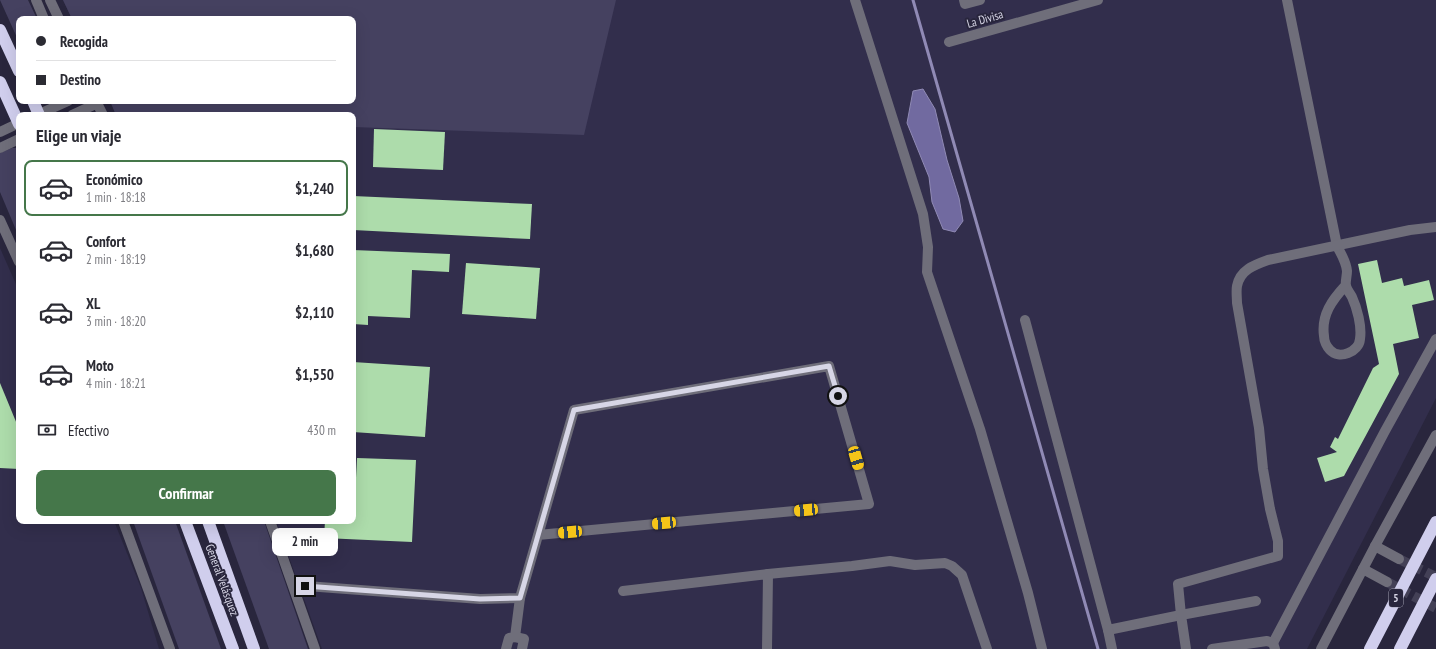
<!DOCTYPE html>
<html lang="es">
<head>
<meta charset="utf-8">
<style>
	:root { --surface:#fff; --page:#f7f7f7; --text:#2b2b33; --muted:#7c7c81; --line:#e1e1e2; --accent:#45774a }
	body { margin:0; font-family:"PT Sans Narrow",sans-serif; background:var(--page); color:var(--text); height:100vh; display:flex; flex-direction:column; font-size:15px; white-space:nowrap }
	* { box-sizing:border-box; margin:0 }
	p { font-size:13px; color:var(--muted) }
	.icon { flex:none; width:22px; height:22px; fill:none; stroke:currentColor; stroke-width:2; stroke-linecap:round; stroke-linejoin:round }
	.map { position:relative; flex:1; overflow:hidden }
	.drawer { position:absolute; left:16px; top:112px; width:340px; height:412px; display:flex; flex-direction:column; background:var(--surface); border-radius:8px; box-shadow:0 4px 16px #0002 }
	.drawer>* { flex:none }
	.guide { position:absolute; left:16px; top:16px; width:340px; height:88px; border-radius:8px; box-shadow:0 4px 16px #0002; display:grid; align-content:center; height:88px; padding:0 20px; background:var(--surface) }
	.end { position:absolute; width:18px; height:18px; margin:-9px; border:5px solid #d7d6e6; background:#111; box-shadow:0 0 0 2px #111 }
	.from { border-radius:50% }
	.bubble { position:absolute; height:28px; border-radius:8px; background:var(--surface); box-shadow:0 4px 16px #0002; font-size:13px; font-weight:700; line-height:28px; text-align:center }
	.car { position:absolute; width:12px; height:24px; margin:-12px -6px; border-radius:5px; box-shadow:0 0 3px 1px #0007; background:linear-gradient(#f5c518 24%,#345 0 40%,#f5c518 0 76%,#345 0 86%,#f5c518 0) }
	.guide b { display:flex; align-items:center; gap:14px; height:38px; font-size:15px }
	.guide b+b { border-top:1px solid var(--line) }
	.guide i { width:10px; height:10px; background:var(--text) }
	ul { padding:0; list-style:none }
	li { display:flex; align-items:center; gap:12px; height:56px; margin:0 8px 6px; padding:0 12px; border:2px solid transparent; border-radius:8px }
	li div { flex:1 }
	li b { display:block; font-size:15px }
	li em { font-style:normal; font-weight:700 }
	li.selected { border-color:var(--accent) }
	li>.icon { width:36px; height:36px; stroke-width:1.5 }
	h2 { padding:0 20px; font-size:18px; line-height:48px }
	.pay { display:flex; align-items:center; gap:10px; height:44px; padding:0 20px; font-size:15px }
	.pay p { margin-inline-start:auto }
	.primary-button { display:flex; gap:8px; margin-top:auto; padding:8px 20px }
	.primary-button a { flex:1; height:46px; border-radius:8px; background:var(--accent); color:#fff; font-size:16px; font-weight:700; line-height:46px; text-align:center }
	.map>svg:first-child { display:block }
</style>
</head>
<body>
<div class="map">
<svg width="1436" height="649" viewBox="0 0 1436 649">
	<rect width="100%" height="100%" fill="#29263d"/>
	<g fill="#322e4c">
		<polygon points="63,0 1436,0 1436,398 1307,649 322,649 276,521 353,521 353,115 116,115 110,101 353,101 353,19 72,19"/>
		<polygon points="0,248 19,291 19,521 114,521 141,588 159,649 0,649"/>
	</g>
	<g fill="#454160">
		<polygon points="0,0 28,0 37,19 19,19 19,42"/>
		<polygon points="63,0 616,0 584,135 353,127 353,115 116,115 110,101 353,101 353,19 72,19"/>
		<polygon points="12,148 17,148 19,153 19,237 0,192 0,153"/>
		<polygon points="133,521 175,521 221,649 179,649"/>
		<polygon points="223,521 264,521 308,649 269,649"/>
	</g>
	<polygon fill="#716aa0" stroke="#908ab5" points="923,89 935,109 947,160 959,198 963,221 955,232 943,229 932,202 929,177 907,123 913,91"/>
	<g fill="none" stroke-linecap="round" stroke-linejoin="round">
		<polyline stroke="#908ab5" stroke-width="3" points="913,0 1098,649"/>
	</g>
	<g fill="#addcab">
		<polygon points="374,129 445,132 443,170 373,167"/>
		<polygon points="353,196 532,204 530,239 353,230"/>
		<polygon points="353,250 450,254 449,272 412,270 410,318 368,316 368,325 353,324"/>
		<polygon points="1377,260 1382,283 1402,278 1404,286 1429,280 1434,300 1412,305 1419,338 1393,344 1399,374 1344,476 1325,482 1317,458 1337,452 1330,447 1335,437 1338,439 1373,368 1379,364 1358,264"/>
		<polygon points="466,263 540,268 536,319 462,314"/>
		<polygon points="353,362 430,367 425,437 353,432"/>
		<polygon points="0,383 19,429 19,469 0,468"/>
		<polygon points="357,458 416,460 412,542 324,538 325,521 353,521 353,497 355,497"/>
	</g>
	<g fill="none" stroke-linecap="round" stroke-linejoin="round">
		<g stroke="#434056" stroke-width="10" stroke-dasharray="10 5" stroke-linecap="butt">
			<polyline points="1399,559 1436,577"/>
			<polyline points="1387,582 1436,608"/>
		</g>
		<g stroke="#6f6e7a" stroke-width="10">
			<polyline points="36,0 44,19"/>
			<polyline points="50,0 59,19"/>
			<polyline points="855,0 923,214 928,247 927,272 980,429 1028,593 1042,649"/>
			<polyline points="964,0 965,4 980,0"/>
			<path d="M1287 0 1337 246C1341 254 1346 261 1347 271 1347 276 1345 282 1346 286 1347 290 1350 293 1352 297 1357 308 1362 326 1360 339 1359 352 1339 360 1330 350 1327 347 1324 341 1324 336 1321 315 1332 300 1346 285"/>
			<polyline points="949,42 1098,0"/>
			<polyline points="96,101 103,115"/>
			<polyline points="37,115 68,101"/>
			<polyline points="72,115 98,103"/>
			<polyline points="0,132 19,123"/>
			<polyline points="0,148 19,139"/>
			<polyline points="0,220 19,262"/>
			<path d="M1025 320 1108 630 1181 615 1178 584 1278 556V541L1270 509 1263 469 1259 428 1237 303C1237 298 1236 291 1237 286 1240 270 1254 265 1268 260L1410 230 1436 227"/>
			<polyline points="123,521 170,649"/>
			<polyline points="270,521 315,649"/>
			<polyline points="1375,546 1399,559"/>
			<polyline points="1363,569 1387,582"/>
			<polyline points="768,574 852,566 890,561 915,565 945,563 952,566 962,575 987,649"/>
			<polyline points="293,585 480,599 520,598 574,410 829,366 869,504 538,535"/>
			<polyline points="623,591 768,574 767,649"/>
			<polyline points="1108,630 1112,649"/>
			<polyline points="515,637 524,639 522,649"/>
			<polyline points="1273,643 1385,431 1436,339"/>
			<polyline points="506,649 509,638 515,637 520,598"/>
			<polyline points="1186,649 1181,615 1256,601"/>
			<polyline points="1212,649 1267,641 1273,643 1275,649"/>
			<polyline points="1321,649 1375,546 1436,435"/>
		</g>
		<g stroke="#d0ceed" stroke-width="12">
			<polyline points="0,30 19,71"/>
			<polyline points="0,82 19,124"/>
			<polyline points="33,101 39,115"/>
			<polyline points="185,521 233,649"/>
			<polyline points="208,521 254,649"/>
			<polyline points="1370,649 1436,522"/>
			<polyline points="1400,649 1436,579"/>
		</g>
	</g>
	<g fill="none" stroke-linecap="round" stroke-linejoin="round">
		<polyline stroke="#d7d6e6" stroke-width="5" points="305,586 480,599 520,598 574,410 829,366 838,396"/>
	</g>
	<g text-anchor="middle" stroke-width="4" stroke-linejoin="round" paint-order="stroke">
		<rect fill="#29263d" stroke="#a3a1b3" stroke-width="1" x="1389" y="589" width="14" height="18" rx="3"/>
		<g font-size="11" font-weight="bold" fill="#d7d6e6">
			<text x="1396" y="602">5</text>
		</g>
		<g font-size="12" fill="#d7d6e6" stroke="#29263d">
			<text transform="translate(985 19) rotate(-16)" y="4">La Divisa</text>
			<text transform="translate(222 580) rotate(70)" y="4">General Velásquez</text>
		</g>
	</g>
</svg>
<i class="end from" style="left:838px;top:396px"></i>
<i class="end" style="left:305px;top:586px"></i>
<div class="bubble" style="left:272px;top:528px;width:66px">2 min</div>
<i class="car" style="left:856px;top:458px;rotate:164deg"></i>
<i class="car" style="left:806px;top:510px;rotate:265deg"></i>
<i class="car" style="left:664px;top:523px;rotate:265deg"></i>
<i class="car" style="left:570px;top:532px;rotate:265deg"></i>
<div class="guide">
<b><i class="from"></i>Recogida</b>
<b><i></i>Destino</b>
</div>
<section class="drawer">
<h2>Elige un viaje</h2>
<ul>
<li class="selected"><svg class="icon" aria-label="car" viewBox="0 0 24 24"><path d="M5 17H2v-5l4-1 3-4h7l3 4 3 1v5h-3M9 17h6M6 11h13"/><circle cx="7" cy="17" r="2"/><circle cx="17" cy="17" r="2"/></svg><div><b>Económico</b><p>1 min · 18:18</p></div><em>$1,240</em></li>
<li><svg class="icon" aria-label="car" viewBox="0 0 24 24"><path d="M5 17H2v-5l4-1 3-4h7l3 4 3 1v5h-3M9 17h6M6 11h13"/><circle cx="7" cy="17" r="2"/><circle cx="17" cy="17" r="2"/></svg><div><b>Confort</b><p>2 min · 18:19</p></div><em>$1,680</em></li>
<li><svg class="icon" aria-label="car" viewBox="0 0 24 24"><path d="M5 17H2v-5l4-1 3-4h7l3 4 3 1v5h-3M9 17h6M6 11h13"/><circle cx="7" cy="17" r="2"/><circle cx="17" cy="17" r="2"/></svg><div><b>XL</b><p>3 min · 18:20</p></div><em>$2,110</em></li>
<li><svg class="icon" aria-label="car" viewBox="0 0 24 24"><path d="M5 17H2v-5l4-1 3-4h7l3 4 3 1v5h-3M9 17h6M6 11h13"/><circle cx="7" cy="17" r="2"/><circle cx="17" cy="17" r="2"/></svg><div><b>Moto</b><p>4 min · 18:21</p></div><em>$1,550</em></li>
</ul>
<div class="pay"><svg class="icon" aria-label="cash" viewBox="0 0 24 24"><path d="M3 7h18v10H3z"/><circle cx="12" cy="12" r="2"/></svg>Efectivo<p>430 m</p></div>
<div class="primary-button"><a>Confirmar</a></div>
</section>
</div>
</body>
</html>
